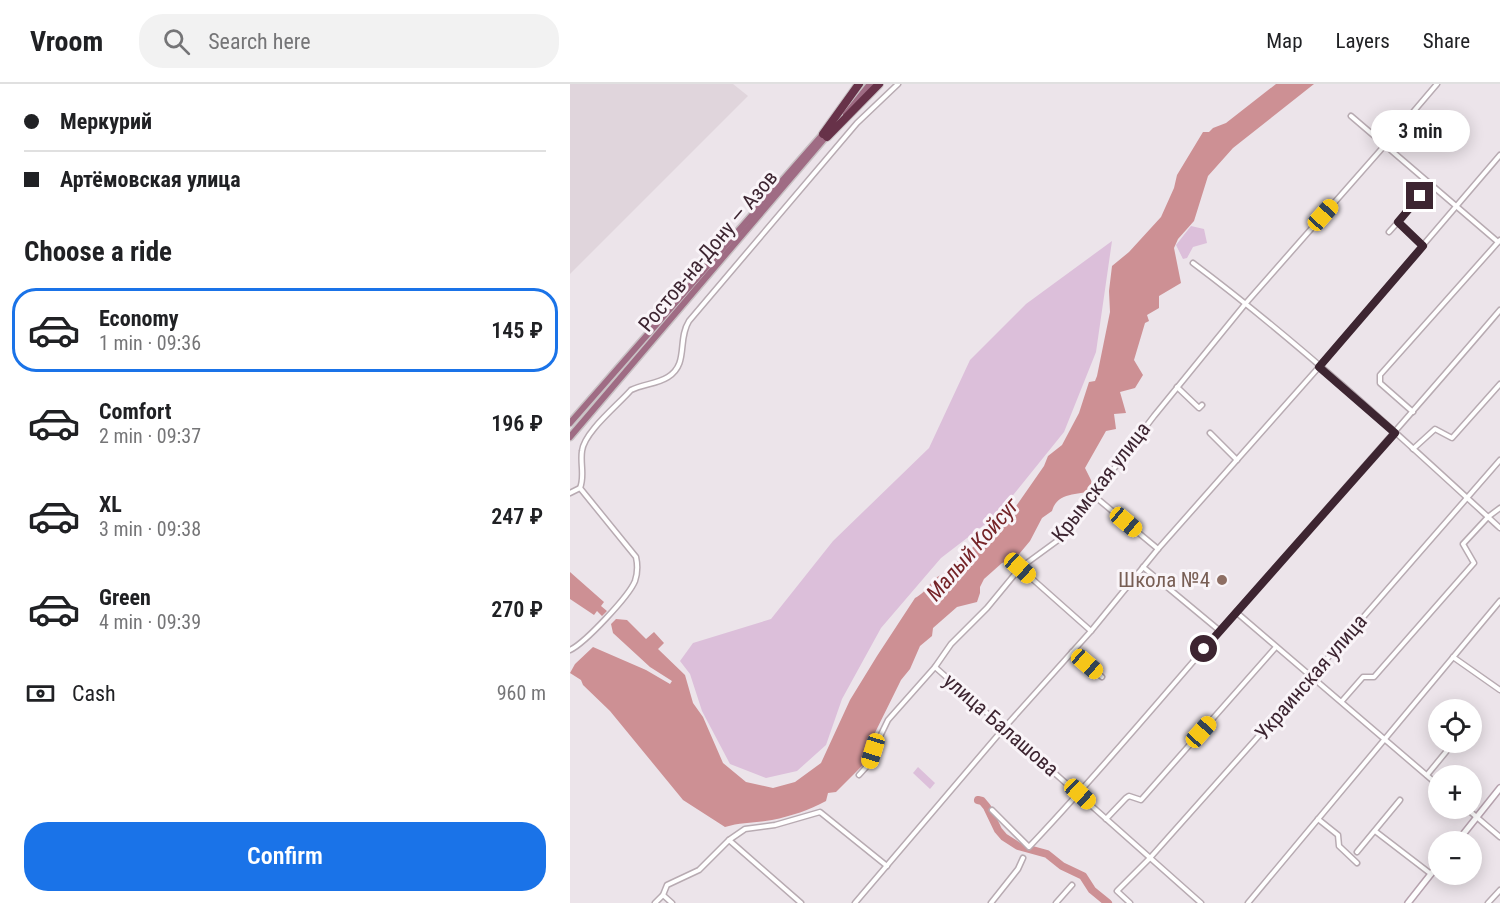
<!DOCTYPE html>
<html lang="en">
<head>
<meta charset="utf-8">
<style>
	:root { --surface:#fff; --page:#f2f2f2; --text:#202124; --muted:#757577; --line:#e0e0e0; --accent:#1a73e8 }
	body { margin:0; font-family:"Roboto Condensed",sans-serif; background:var(--page); color:var(--text); height:100vh; display:flex; flex-direction:column; font-size:22px; white-space:nowrap }
	* { box-sizing:border-box; margin:0 }
	p { font-size:20px; color:var(--muted) }
	.icon { flex:none; width:33px; height:33px; fill:none; stroke:currentColor; stroke-width:2; stroke-linecap:round; stroke-linejoin:round }
	.map { position:relative; flex:1; overflow:hidden }
	.details { display:flex; flex-direction:column; background:var(--surface); width:570px }
	.details>* { flex:none }
	.banner { display:grid; align-content:center; height:132px; padding:0 24px; background:var(--surface) }
	.controls { position:absolute; left:858px; top:615px; display:grid; gap:12px }
	.controls a { display:grid; place-items:center; width:54px; height:54px; border-radius:50%; background:var(--surface); box-shadow:0 3px 15px #0003; font-size:30px }
	.end { position:absolute; width:27px; height:27px; margin:-14px; border:8px solid #3d2531; background:#fff; box-shadow:0 0 0 3px #fff }
	.from { border-radius:50% }
	.bubble { position:absolute; height:42px; border-radius:21px; background:var(--surface); box-shadow:0 3px 15px #0003; font-size:20px; font-weight:600; line-height:42px; text-align:center }
	.car { position:absolute; width:18px; height:36px; margin:-18px -9px; border-radius:8px; box-shadow:0 0 4px 2px #0007; background:linear-gradient(#f5c518 24%,#345 0 40%,#f5c518 0 76%,#345 0 86%,#f5c518 0) }
	.banner b { display:flex; align-items:center; gap:21px; height:57px; font-size:22px }
	.banner b+b { border-top:2px solid var(--line) }
	.banner i { width:15px; height:15px; background:var(--text) }
	ul { padding:0; list-style:none }
	li { display:flex; align-items:center; gap:18px; height:84px; margin:0 12px 9px; padding:0 12px; border:3px solid transparent; border-radius:24px }
	li div { flex:1 }
	li b { display:block; font-size:22px }
	li em { font-style:normal; font-weight:600 }
	li.current { border-color:var(--accent) }
	li>.icon { width:54px; height:54px; stroke-width:1.5 }
	h2 { padding:0 24px; font-size:27px; line-height:72px }
	.pay { display:flex; align-items:center; gap:15px; height:66px; padding:0 24px; font-size:22px }
	.pay p { margin-inline-start:auto }
	.cta { display:flex; gap:12px; margin-top:auto; padding:12px 24px }
	.cta a { flex:1; height:69px; border-radius:24px; background:var(--accent); color:#fff; font-size:24px; font-weight:600; line-height:69px; text-align:center }
	header { display:flex; align-items:center; gap:36px; box-sizing:border-box; height:84px; padding:0 30px; background:var(--surface); border-bottom:2px solid var(--line) }
	header strong { font-size:28px }
	nav { display:flex; gap:33px; margin-inline-start:auto; font-size:21px }
	.search { width:420px; height:54px; background:var(--page); display:flex; align-items:center; gap:15px; box-sizing:border-box; padding:0 21px; border-radius:24px; color:var(--muted); font-size:22px }
	main { display:flex; flex:1; min-height:0 }
	.map>svg:first-child { display:block }
</style>
</head>
<body>
<header>
<strong>Vroom</strong>
<div class="search"><svg class="icon" aria-label="search" viewBox="0 0 24 24"><circle cx="10" cy="10" r="6"/><path d="M15 15l6 6"/></svg>Search here</div>
<nav><a>Map</a><a>Layers</a><a>Share</a></nav>
</header>
<main>
<section class="details">
<div class="banner">
<b><i class="from"></i>Меркурий</b>
<b><i></i>Артёмовская улица</b>
</div>
<h2>Choose a ride</h2>
<ul>
<li class="current"><svg class="icon" aria-label="car" viewBox="0 0 24 24"><path d="M5 17H2v-5l4-1 3-4h7l3 4 3 1v5h-3M9 17h6M6 11h13"/><circle cx="7" cy="17" r="2"/><circle cx="17" cy="17" r="2"/></svg><div><b>Economy</b><p>1 min · 09:36</p></div><em>145 ₽</em></li>
<li><svg class="icon" aria-label="car" viewBox="0 0 24 24"><path d="M5 17H2v-5l4-1 3-4h7l3 4 3 1v5h-3M9 17h6M6 11h13"/><circle cx="7" cy="17" r="2"/><circle cx="17" cy="17" r="2"/></svg><div><b>Comfort</b><p>2 min · 09:37</p></div><em>196 ₽</em></li>
<li><svg class="icon" aria-label="car" viewBox="0 0 24 24"><path d="M5 17H2v-5l4-1 3-4h7l3 4 3 1v5h-3M9 17h6M6 11h13"/><circle cx="7" cy="17" r="2"/><circle cx="17" cy="17" r="2"/></svg><div><b>XL</b><p>3 min · 09:38</p></div><em>247 ₽</em></li>
<li><svg class="icon" aria-label="car" viewBox="0 0 24 24"><path d="M5 17H2v-5l4-1 3-4h7l3 4 3 1v5h-3M9 17h6M6 11h13"/><circle cx="7" cy="17" r="2"/><circle cx="17" cy="17" r="2"/></svg><div><b>Green</b><p>4 min · 09:39</p></div><em>270 ₽</em></li>
</ul>
<div class="pay"><svg class="icon" aria-label="cash" viewBox="0 0 24 24"><path d="M3 7h18v10H3z"/><circle cx="12" cy="12" r="2"/></svg>Cash<p>960 m</p></div>
<div class="cta"><a>Confirm</a></div>
</section>
<div class="map">
<svg width="930" height="819" viewBox="0 0 930 819">
	<rect width="100%" height="100%" fill="#ece4ea"/>
	<polygon fill="#e0d5dc" points="0,0 163,0 178,12 0,190"/>
	<g fill="#dcbfda">
		<polygon points="621,142 634,145 637,159 623,163 617,174 613,175 606,161"/>
		<polygon points="542,157 526,268 494,348 427,431 371,474 311,544 272,615 256,661 227,687 196,694 160,680 132,627 120,590 110,577 123,559 201,535 263,457 359,364 400,276 456,220"/>
		<polygon points="348,683 365,699 360,705 343,689"/>
	</g>
	<g fill="#cd9094">
		<path d="M706 0H744L663 64 638 92 624 137 608 155 604 164 611 199 589 212V224L577 231 579 237 575 239 564 276 573 291 565 304 550 308 556 329 544 330 546 345 536 347 515 384 521 396 523 406C507 412 488 407 482 427L472 434 460 457 445 475 432 479 414 495 410 503V509L407 518 387 523 363 544 362 552 350 562 340 585 331 596 294 671V680L266 708 258 709 256 717C239 726 222 732 202 736 186 739 171 738 155 743L113 716 40 627 13 601 11 596 0 589 5 580 23 563 76 586 100 600 102 597 80 583 43 549 41 540 46 535 57 536 76 555 84 548 94 559 88 565 115 591 123 619 133 633 153 679 176 698 203 704 225 698 251 679 280 616 307 572 345 514C358 508 361 493 374 490L444 425 474 382 478 372 492 361 509 329 519 298 525 297 527 292 540 228 539 207 542 182 559 168 591 133 604 104 607 91 633 48H639L643 44 656 39Z"/>
		<polygon points="0,488 34,518 31,522 37,527 32,532 27,527 24,531 0,515"/>
	</g>
	<g fill="none" stroke-linecap="round" stroke-linejoin="round">
		<polyline stroke="#cd9094" stroke-width="8" points="408,716 412,717 417,723 428,746 434,753 448,762 477,770 492,782 513,792 522,806 538,819"/>
		<defs>
			<g id="street">
				<polyline points="781,32 928,158"/>
				<polyline points="828,138 850,112"/>
				<polyline points="819,148 828,138 853,162"/>
				<path d="M623 179C731 260 831 353 930 444"/>
				<polyline points="607,303 629,324 632,321"/>
				<polyline points="843,328 810,299 810,291 930,156"/>
				<polyline points="640,349 667,376"/>
				<polyline points="843,365 865,345 882,354 930,300"/>
				<path d="M0 409 10 404C15 392 10 380 12 367 14 348 48 321 61 306 73 300 87 300 98 293 119 280 107 256 119 237L287 39 328 0"/>
				<polyline points="523,411 588,465"/>
				<polyline points="573,483 650,547"/>
				<polyline points="450,484 521,547"/>
				<polyline points="666,528 868,701"/>
				<path d="M0 566C15 559 59 512 65 497 68 488 68 482 66 473L10 404"/>
				<polyline points="502,568 532,593"/>
				<polyline points="883,573 930,606"/>
				<polyline points="365,583 631,819"/>
				<polyline points="772,617 793,593 804,593 904,479 893,460 918,433 930,424"/>
				<polyline points="289,691 299,680 303,667 318,636 365,583 381,560 417,524 450,484 491,454 584,332 676,219 815,61 867,0"/>
				<polyline points="857,691 880,663"/>
				<polyline points="896,724 930,753"/>
				<path d="M422 726 459 763C531 687 598 606 667 527 755 427 844 327 930 226"/>
				<polyline points="536,735 556,714 559,712 571,716 706,563"/>
				<polyline points="748,735 768,751 769,762 787,779"/>
				<polyline points="805,747 861,790"/>
				<polyline points="159,756 231,819"/>
				<polyline points="787,768 830,716"/>
				<polyline points="93,811 102,819"/>
				<polyline points="85,819 93,811 97,801 129,786 159,756 175,745 205,741 250,728 317,782"/>
				<polyline points="285,819 434,644 521,547 588,465 749,283 930,71"/>
				<polyline points="421,819 448,785 453,774"/>
				<polyline points="486,819 502,801"/>
				<polyline points="560,819 547,807 580,774 742,592 930,376"/>
				<polyline points="678,819 930,517"/>
				<polyline points="918,819 930,806"/>
			</g>
			<g id="secondary">
				<polyline points="887,758 930,704"/>
				<polyline points="838,819 868,781"/>
			</g>
			<g id="primary">
				<polyline points="276,30 300,0"/>
				<polyline points="0,339 254,49"/>
				<polyline points="0,353 259,49"/>
			</g>
			<g id="highway">
				<polyline points="253,50 289,0"/>
				<polyline points="257,53 309,0"/>
			</g>
		</defs>
		<use href="#street" stroke="#b8abb2" stroke-width="7"/>
		<use href="#secondary" stroke="#b7a3af" stroke-width="8"/>
		<use href="#primary" stroke="#c9c2c5" stroke-width="9"/>
		<use href="#highway" stroke="#c9c2c5" stroke-width="10"/>
		<use href="#street" stroke="#fff" stroke-width="4"/>
		<use href="#secondary" stroke="#fff" stroke-width="5"/>
		<use href="#primary" stroke="#9f6c84" stroke-width="6"/>
		<use href="#highway" stroke="#673249" stroke-width="8"/>
	</g>
	<g fill="none" stroke-linecap="round" stroke-linejoin="round">
		<polyline stroke="#3d2531" stroke-width="8" points="634,565 825,349 749,283 853,162 828,138 850,112"/>
	</g>
	<circle fill="#8d6e63" stroke="#f9f4f8" stroke-width="2" cx="652" cy="496" r="6"/>
	<g text-anchor="middle" stroke-width="6" stroke-linejoin="round" paint-order="stroke">
		<g font-size="21" fill="#3d2531" stroke="#f9f4f8">
			<text transform="translate(138 167) rotate(-50)" y="7">Ростов-на-Дону — Азов</text>
			<text transform="translate(531 398) rotate(-52)" y="7">Крымская улица</text>
			<text transform="translate(741 593) rotate(-49)" y="7">Украинская улица</text>
			<text transform="translate(431 641) rotate(41)" y="7">улица Балашова</text>
		</g>
		<g font-size="21" fill="#785e54" stroke="#f9f4f8" text-anchor="end">
			<text x="640" y="503">Школа №4</text>
		</g>
		<g font-size="22" font-style="italic" fill="#752327" stroke="#f9f4f8">
			<text transform="translate(402 465) rotate(-49)" y="8">Малый Койсуг</text>
		</g>
	</g>
</svg>
<div class="controls">
<a><svg class="icon" aria-label="locate" viewBox="0 0 24 24"><circle cx="12" cy="12" r="6"/><path d="M12 2v4M12 18v4M2 12h4M18 12h4"/></svg></a>
<a>+</a>
<a>−</a>
</div>
<i class="end from" style="left:634px;top:565px"></i>
<i class="end" style="left:850px;top:112px"></i>
<div class="bubble" style="left:801px;top:26px;width:99px">3 min</div>
<i class="car" style="left:753px;top:131px;rotate:42deg"></i>
<i class="car" style="left:556px;top:438px;rotate:130deg"></i>
<i class="car" style="left:450px;top:484px;rotate:132deg"></i>
<i class="car" style="left:517px;top:580px;rotate:131deg"></i>
<i class="car" style="left:631px;top:648px;rotate:42deg"></i>
<i class="car" style="left:303px;top:667px;rotate:197deg"></i>
<i class="car" style="left:510px;top:710px;rotate:133deg"></i>
</div>
</main>
</body>
</html>
